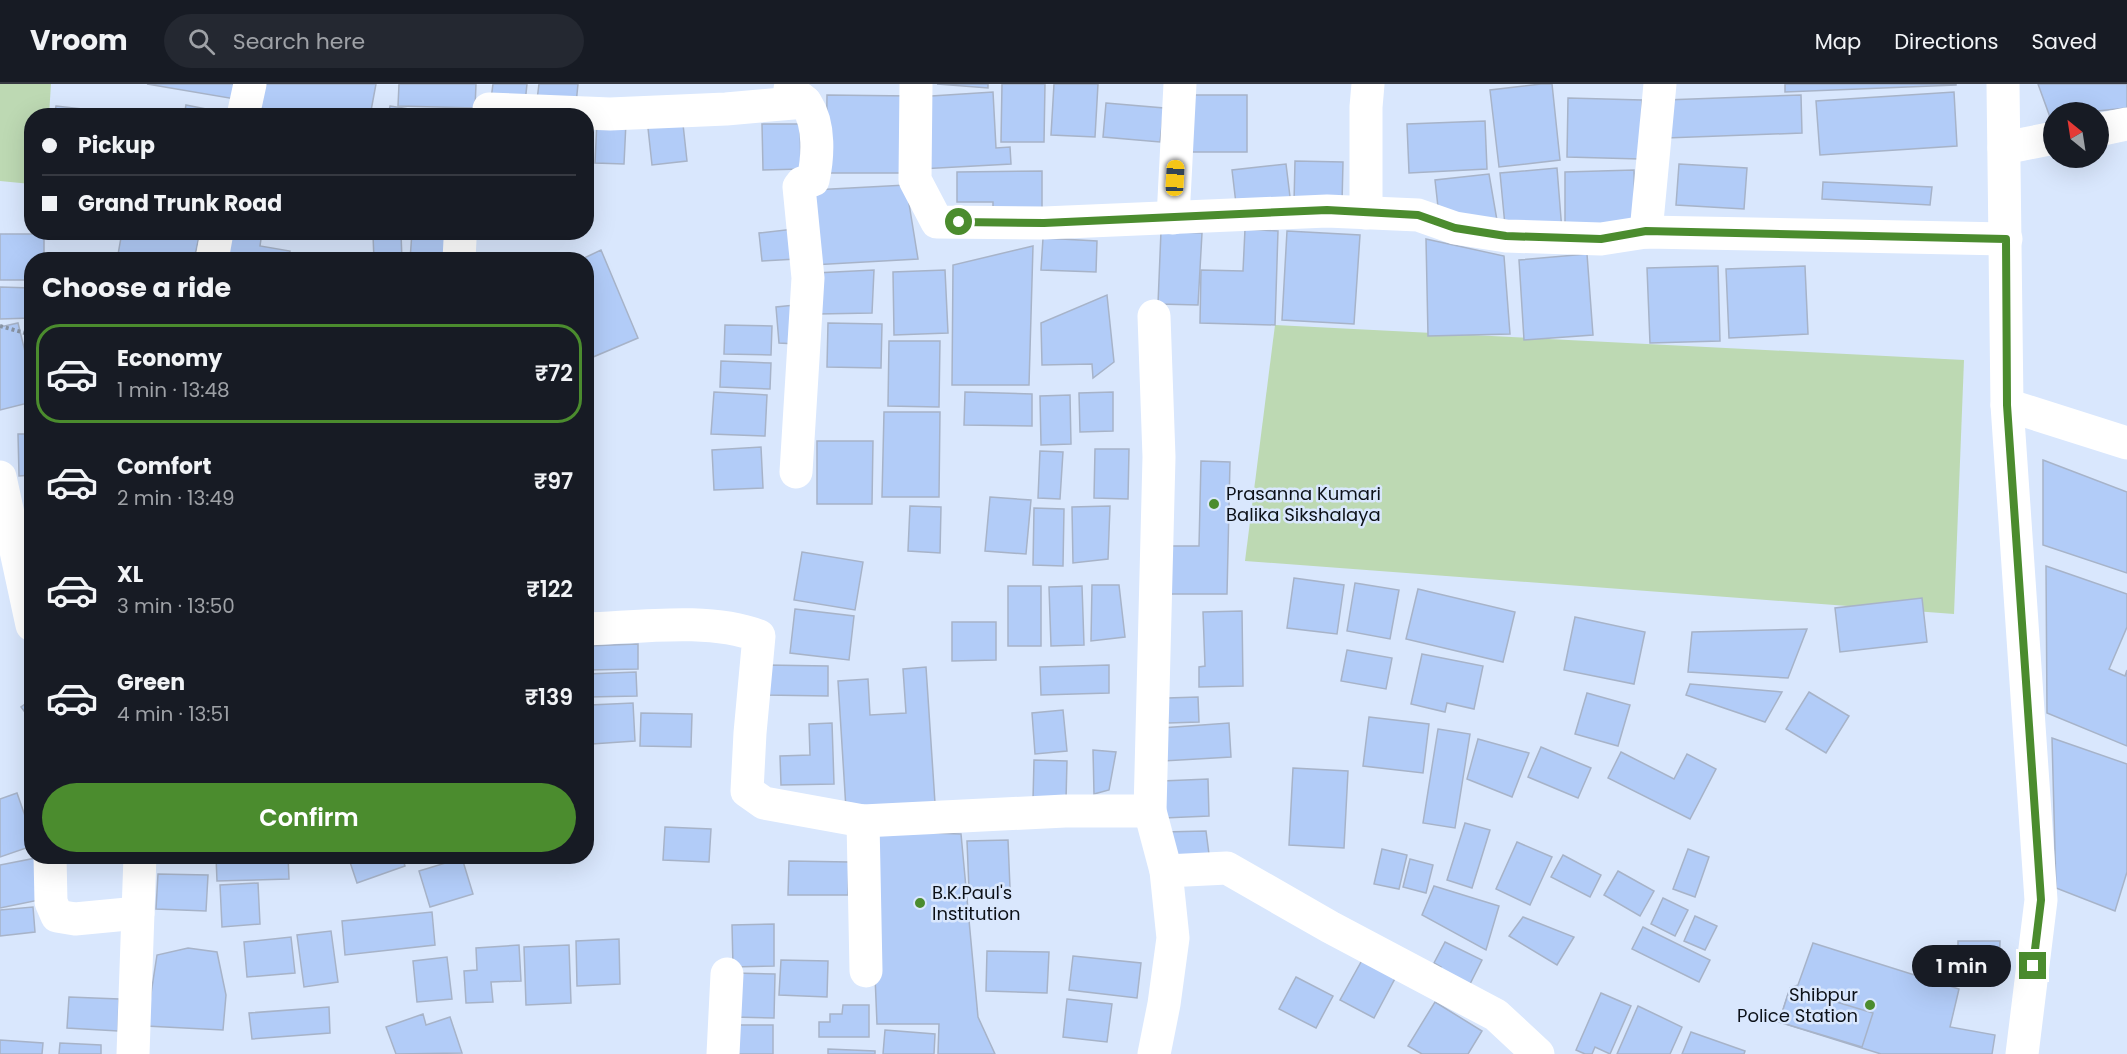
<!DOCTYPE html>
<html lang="en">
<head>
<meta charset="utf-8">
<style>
	:root { --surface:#171b24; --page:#242831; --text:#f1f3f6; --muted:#9ea1a6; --line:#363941; --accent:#4b8c2e }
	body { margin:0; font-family:Poppins,sans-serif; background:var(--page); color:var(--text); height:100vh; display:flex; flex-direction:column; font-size:22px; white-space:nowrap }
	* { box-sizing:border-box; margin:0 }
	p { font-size:20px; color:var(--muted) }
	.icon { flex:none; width:33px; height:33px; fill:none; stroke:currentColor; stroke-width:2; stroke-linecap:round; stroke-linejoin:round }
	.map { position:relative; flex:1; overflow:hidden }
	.drawer { position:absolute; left:24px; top:168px; width:570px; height:612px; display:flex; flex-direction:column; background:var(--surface); border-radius:24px; box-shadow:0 6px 24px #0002 }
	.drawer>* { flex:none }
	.banner { position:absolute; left:24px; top:24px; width:570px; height:132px; border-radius:24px; box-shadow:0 6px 24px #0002; display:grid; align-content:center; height:132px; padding:0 18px; background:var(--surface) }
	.needle { width:39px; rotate:330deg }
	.fabs { position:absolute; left:2043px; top:18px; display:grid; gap:12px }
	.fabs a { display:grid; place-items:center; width:66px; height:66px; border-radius:50%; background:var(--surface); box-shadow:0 6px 24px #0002; font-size:30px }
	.end { position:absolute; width:27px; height:27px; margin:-14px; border:8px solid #4b8c2e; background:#fff; box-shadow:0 0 0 3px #fff }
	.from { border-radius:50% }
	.bubble { position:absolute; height:42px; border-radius:21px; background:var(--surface); box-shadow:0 6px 24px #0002; font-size:20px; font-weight:600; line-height:42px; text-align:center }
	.car { position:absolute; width:18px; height:36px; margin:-18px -9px; border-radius:8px; box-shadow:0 0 4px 2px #0007; background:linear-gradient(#f5c518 24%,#345 0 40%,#f5c518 0 76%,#345 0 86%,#f5c518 0) }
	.banner b { display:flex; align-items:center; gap:21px; height:57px; font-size:22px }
	.banner b+b { border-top:2px solid var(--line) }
	.banner i { width:15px; height:15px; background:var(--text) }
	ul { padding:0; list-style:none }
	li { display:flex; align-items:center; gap:18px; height:99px; margin:0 12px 9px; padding:0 6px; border:3px solid transparent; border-radius:24px }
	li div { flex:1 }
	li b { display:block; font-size:22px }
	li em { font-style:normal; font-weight:600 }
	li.active { border-color:var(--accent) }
	li>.icon { width:54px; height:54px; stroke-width:1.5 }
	h2 { padding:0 18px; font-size:27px; line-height:72px }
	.action { display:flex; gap:12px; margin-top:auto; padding:12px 18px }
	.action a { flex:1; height:69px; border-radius:36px; background:var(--accent); color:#fff; font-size:24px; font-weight:600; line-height:69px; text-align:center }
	header { display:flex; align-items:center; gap:36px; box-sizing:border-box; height:84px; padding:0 30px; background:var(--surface); border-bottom:2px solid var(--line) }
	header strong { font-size:28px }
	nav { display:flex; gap:33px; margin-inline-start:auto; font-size:21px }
	.search { width:420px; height:54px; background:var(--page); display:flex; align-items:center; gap:15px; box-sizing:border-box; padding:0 21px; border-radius:33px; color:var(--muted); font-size:22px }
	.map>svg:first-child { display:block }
</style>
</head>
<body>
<header>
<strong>Vroom</strong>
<div class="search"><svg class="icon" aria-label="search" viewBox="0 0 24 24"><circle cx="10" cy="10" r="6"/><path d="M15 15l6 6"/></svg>Search here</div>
<nav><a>Map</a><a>Directions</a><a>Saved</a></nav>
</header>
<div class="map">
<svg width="2127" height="970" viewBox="0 0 2127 970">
	<rect width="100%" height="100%" fill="#d9e7fd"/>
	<g fill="#bdd9b3">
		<polygon points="0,0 51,0 49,31 32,32 31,100 0,97"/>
		<polygon points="1275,241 1964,276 1954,530 1245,477"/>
	</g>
	<g fill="#b2ccf8" stroke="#a7b3c8" stroke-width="1.5">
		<polygon points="147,0 238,0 235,15"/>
		<polygon points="264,0 376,0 370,32 303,32 260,24"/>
		<polygon points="399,0 476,0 475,24 398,22"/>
		<polygon points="493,0 527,0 525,19 491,15"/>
		<polygon points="539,0 578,0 576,20 537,16"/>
		<polygon points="937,0 988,0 988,4"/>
		<polygon points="1002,0 1045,0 1044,58 1001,58"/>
		<polygon points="1054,0 1098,0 1095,53 1051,51"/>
		<polygon points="1541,0 1552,0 1560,76 1499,83 1490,6"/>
		<polygon points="1785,0 1956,0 1956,1 1785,8"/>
		<polygon points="2038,0 2127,0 2127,24 2087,28 2054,28 2054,32 2050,33"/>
		<polygon points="993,8 996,64 1010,63 1011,80 920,85 916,13"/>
		<polygon points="1954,8 1957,62 1820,71 1816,17"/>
		<polygon points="827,11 911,12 910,89 826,89"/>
		<polygon points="1188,11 1247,11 1247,68 1187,68"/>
		<polygon points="1801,11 1802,49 1666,54 1665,16"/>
		<polygon points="1568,14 1642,16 1640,75 1567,73"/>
		<polygon points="1106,19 1164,24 1160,58 1103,53"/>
		<polygon points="186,21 227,29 226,32 184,32"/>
		<polygon points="56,22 117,29 116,32 54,32"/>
		<polygon points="390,22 455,32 388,32"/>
		<polygon points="682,31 687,77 652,81 647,35"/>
		<polygon points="597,37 626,38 624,80 595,79"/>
		<polygon points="1485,37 1487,85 1409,89 1407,40"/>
		<polygon points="762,40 800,40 801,85 763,86"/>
		<polygon points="1295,77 1343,78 1342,119 1294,119"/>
		<polygon points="1286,80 1291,121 1237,128 1232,86"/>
		<polygon points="1679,80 1747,84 1744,125 1676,121"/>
		<polygon points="1557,84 1562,147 1506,152 1500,89"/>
		<polygon points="1634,86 1635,146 1565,147 1565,88"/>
		<polygon points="1042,87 1042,128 993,129 993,118 957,118 957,88"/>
		<polygon points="1489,90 1499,148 1439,132 1435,96"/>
		<polygon points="1823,98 1932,103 1930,121 1822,115"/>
		<polygon points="906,101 918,175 812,181 813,106"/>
		<polygon points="794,145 796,175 762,177 759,149"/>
		<polygon points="1245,145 1278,147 1275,241 1200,239 1201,186 1243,187"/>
		<polygon points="1161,147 1202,149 1198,221 1158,220"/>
		<polygon points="1287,147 1360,151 1354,240 1282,236"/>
		<polygon points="122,148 200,148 194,176 117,176"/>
		<polygon points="228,148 262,148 260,162 290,167 289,176 224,176"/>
		<polygon points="412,148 448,148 447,176 410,176"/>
		<polygon points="401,149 402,176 374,176 373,151"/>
		<polygon points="0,150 44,150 44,176 32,176 32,196 0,196"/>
		<polygon points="1043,154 1097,157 1096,188 1041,186"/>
		<polygon points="1426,155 1504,172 1510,250 1428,252"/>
		<polygon points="1033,162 1029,301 952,301 953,181"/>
		<polygon points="601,166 638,254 586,276 586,176 580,176"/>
		<polygon points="1587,170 1593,251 1524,256 1519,176"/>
		<polygon points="1718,182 1720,257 1650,259 1647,184"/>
		<polygon points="1805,182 1808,250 1729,254 1726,185"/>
		<polygon points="874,186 872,229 818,230 815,189"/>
		<polygon points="945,186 948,249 894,251 893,188"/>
		<polygon points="0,203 32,204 32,234 0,235"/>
		<polygon points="1107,211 1114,278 1093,294 1092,280 1042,281 1041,239"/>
		<polygon points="795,221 796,260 779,259 776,223"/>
		<polygon points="18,239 32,296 32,318 0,326 0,243"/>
		<polygon points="828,239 882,240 881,284 827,283"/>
		<polygon points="725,241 772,242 771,271 724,270"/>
		<polygon points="889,257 940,257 939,323 888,322"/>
		<polygon points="721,277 771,279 770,305 720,303"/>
		<polygon points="714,308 767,311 765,352 711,350"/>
		<polygon points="965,308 1032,310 1032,342 964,341"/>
		<polygon points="1113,308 1113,347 1080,348 1079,309"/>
		<polygon points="1070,311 1071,360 1041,361 1040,312"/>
		<polygon points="884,328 940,328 939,413 882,413"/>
		<polygon points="18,350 32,350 32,391 19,392"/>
		<polygon points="817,357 873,357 872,420 817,420"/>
		<polygon points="761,363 763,404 714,406 712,366"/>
		<polygon points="1095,365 1129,365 1128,415 1094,414"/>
		<polygon points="1040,367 1063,368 1060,415 1038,414"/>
		<polygon points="2043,376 2127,408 2127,489 2043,461"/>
		<polygon points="1201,377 1230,378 1227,510 1170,510 1171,462 1199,462"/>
		<polygon points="990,413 1031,416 1026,470 985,467"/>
		<polygon points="910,422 941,423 940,469 908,467"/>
		<polygon points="1110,422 1108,475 1073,479 1072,423"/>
		<polygon points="1034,424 1064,425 1063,482 1033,481"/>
		<polygon points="802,468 863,478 855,526 794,516"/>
		<polygon points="2046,482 2127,510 2127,543 2109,585 2125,592 2127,586 2127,662 2047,629"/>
		<polygon points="1294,494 1344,501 1337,550 1287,544"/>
		<polygon points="1355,499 1399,506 1390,555 1347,547"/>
		<polygon points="1092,501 1119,501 1125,553 1091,557"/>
		<rect x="1008" y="502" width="33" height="60"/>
		<polygon points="1082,502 1084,561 1051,562 1049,503"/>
		<polygon points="1418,505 1515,528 1503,578 1406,555"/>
		<polygon points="1922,514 1927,558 1840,568 1835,524"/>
		<polygon points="795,525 854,532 849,576 790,569"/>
		<polygon points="1242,527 1243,602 1199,603 1199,583 1205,582 1203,528"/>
		<polygon points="1575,533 1645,548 1634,600 1564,586"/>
		<polygon points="952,538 996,538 996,576 952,577"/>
		<polygon points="1807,545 1788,594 1688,588 1692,548"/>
		<polygon points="638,560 638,585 588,586 587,562"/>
		<polygon points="1347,566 1392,574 1386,605 1341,597"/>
		<polygon points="1422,570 1483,582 1474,625 1447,619 1445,628 1411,620"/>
		<polygon points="766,581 828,582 828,612 765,611"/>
		<polygon points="1109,581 1109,609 1041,611 1040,583"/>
		<polygon points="926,583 935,719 846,725 838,597 868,595 870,631 906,629 903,585"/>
		<polygon points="636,588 637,612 588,613 587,590"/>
		<polygon points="1690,600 1782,608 1765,638 1686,611"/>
		<polygon points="1809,608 1849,632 1826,669 1786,645"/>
		<polygon points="1587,609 1630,621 1618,662 1575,650"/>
		<polygon points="1198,613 1199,638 1168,639 1167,614"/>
		<polygon points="32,615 32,638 21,623"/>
		<polygon points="633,619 635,657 592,660 590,621"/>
		<polygon points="1063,626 1067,667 1035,670 1032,629"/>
		<polygon points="641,629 692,630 691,663 640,662"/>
		<polygon points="1369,633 1429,640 1423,689 1363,682"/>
		<polygon points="832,639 834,700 781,701 780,672 810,671 809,640"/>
		<polygon points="1229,639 1231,673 1163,677 1161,644"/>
		<polygon points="1438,645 1470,650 1455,744 1423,739"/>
		<polygon points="2052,654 2127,680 2127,788 2115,827 2056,804"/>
		<polygon points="1478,655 1529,669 1512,713 1467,695"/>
		<polygon points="1541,663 1591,684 1578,714 1528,693"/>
		<polygon points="1093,666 1116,668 1109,706 1094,710"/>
		<polygon points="1621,668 1674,695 1687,670 1716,685 1690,735 1608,694"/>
		<polygon points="1034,676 1067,677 1066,716 1033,716"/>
		<polygon points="1293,684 1348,687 1344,764 1289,761"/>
		<polygon points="1208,695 1209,732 1164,734 1162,697"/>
		<polygon points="17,709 32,752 32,762 0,773 0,715"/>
		<polygon points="1465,739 1490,746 1472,804 1447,796"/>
		<polygon points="665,743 711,745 709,778 663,776"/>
		<polygon points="869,747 961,750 978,933 995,970 938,970 939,940 877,940"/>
		<polygon points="1206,747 1210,778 1170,779 1163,748"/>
		<polygon points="1008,756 1010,804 969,806 967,757"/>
		<polygon points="1517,758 1552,773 1530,821 1496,805"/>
		<polygon points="1382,765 1407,771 1399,805 1374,800"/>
		<polygon points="1688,765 1709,773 1695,813 1673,805"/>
		<polygon points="1563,771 1601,791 1590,813 1551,793"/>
		<polygon points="216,772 288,772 289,795 217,797"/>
		<polygon points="348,772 402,772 405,782 357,799"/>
		<polygon points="36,774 44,815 0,824 0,781"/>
		<polygon points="462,774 473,810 430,823 419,787"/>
		<polygon points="1410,775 1433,781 1426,809 1403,803"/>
		<polygon points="789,777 849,778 848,811 788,811"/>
		<polygon points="1618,787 1654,807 1640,832 1604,811"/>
		<polygon points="158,790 208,791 206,827 156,825"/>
		<polygon points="258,799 260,840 222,843 220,801"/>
		<polygon points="1434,802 1499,822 1486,866 1422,831"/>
		<polygon points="1663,814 1688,826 1675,852 1651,840"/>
		<polygon points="33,823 35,848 0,852 0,826"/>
		<polygon points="432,828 435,861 345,871 342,837"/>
		<polygon points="1695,832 1717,842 1705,866 1684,857"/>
		<polygon points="1523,833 1574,853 1557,881 1509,852"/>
		<polygon points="774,840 774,882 733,883 732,841"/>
		<polygon points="1643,843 1710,876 1699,898 1632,865"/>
		<polygon points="331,847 338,898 304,903 297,851"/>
		<polygon points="291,853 295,889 247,893 244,858"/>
		<polygon points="619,855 620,900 577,902 576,857"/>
		<polygon points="1958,857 2000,857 1999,898 1958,898"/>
		<polygon points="1445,858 1482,876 1465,910 1434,895 1441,883 1434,879"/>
		<polygon points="1813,859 1959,905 1950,943 1995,951 1992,970 1881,970 1779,938 1790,904 1798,901"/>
		<polygon points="519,861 521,897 491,898 493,918 466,919 464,887 477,886 476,864"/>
		<polygon points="569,861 571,919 526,921 524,863"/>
		<polygon points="188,864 217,868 226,911 223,946 146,942 157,871"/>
		<polygon points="987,867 1049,868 1047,909 986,907"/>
		<polygon points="1366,869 1399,887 1374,934 1340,916"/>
		<polygon points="1073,872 1141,879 1137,914 1069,906"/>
		<polygon points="447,873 452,915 417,918 413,877"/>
		<polygon points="781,876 828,877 827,913 779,911"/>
		<polygon points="734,889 775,890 774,934 733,933"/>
		<polygon points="1296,893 1333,912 1316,944 1279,925"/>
		<polygon points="1790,904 1873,929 1862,963 1779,938"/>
		<polygon points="1601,909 1631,922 1610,970 1595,963 1592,970 1585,970 1576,966"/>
		<polygon points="69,913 119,915 118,947 67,944"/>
		<polygon points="1067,915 1112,920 1107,958 1063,953"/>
		<polygon points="1435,918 1482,947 1468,970 1422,970 1408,962"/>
		<polygon points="843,921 869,921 869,953 819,953 819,938 830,938 830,930 842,930"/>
		<polygon points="1638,922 1682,943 1670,970 1617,970"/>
		<polygon points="329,923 330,949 252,955 249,929"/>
		<polygon points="423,930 426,941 450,933 462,969 396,970 386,943"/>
		<rect x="730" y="941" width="43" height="29"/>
		<polygon points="885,946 935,950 934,970 883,970"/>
		<polygon points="1691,948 1745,967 1744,970 1682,970"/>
		<polygon points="0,956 43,959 42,970 0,970"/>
		<polygon points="60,959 101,961 101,970 59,970"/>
		<polygon points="828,965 875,967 875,970 828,970"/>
	</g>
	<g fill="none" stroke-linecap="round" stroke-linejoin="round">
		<polyline stroke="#8994a4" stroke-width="4" stroke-dasharray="3 3" stroke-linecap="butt" points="0,242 32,251"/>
		<g stroke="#fff" stroke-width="33">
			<path d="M793 0 790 5C795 12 803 14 807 21 820 41 818 74 813 96L802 99 799 103 808 194 796 388"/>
			<polyline points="916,0 915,96 937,138 1044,139 1327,127 1418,131 1455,144 1506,152 1601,155 1646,148 2006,155"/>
			<polyline points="489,25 610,30 726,25 805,18"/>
			<polyline points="243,32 250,0"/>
			<polyline points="2098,46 2127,40"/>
			<polyline points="2004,64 2054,54"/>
			<polyline points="1366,129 1366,23 1368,0"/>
			<polyline points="1173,134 1180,0"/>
			<polyline points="1646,148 1660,0"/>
			<polyline points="212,176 217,148"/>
			<polyline points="459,176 460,156"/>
			<polyline points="2007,321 2127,359"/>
			<polyline points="0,393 32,541"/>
			<path d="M586 545C640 543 709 533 759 552L750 649 747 707 764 719 863 737 1065 727H1150"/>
			<polyline points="863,737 866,887"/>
			<polyline points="50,772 51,818 57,832 75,835 138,829"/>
			<polyline points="1166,787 1227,784 1330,843 1496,931 1538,970"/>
			<polyline points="133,970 140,772"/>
			<polyline points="723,970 727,890"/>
			<polyline points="1154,970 1164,920 1173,854 1166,787 1150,727 1159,373 1154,232"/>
		</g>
		<polyline stroke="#fff" stroke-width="33" points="2003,0 2007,321 2041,816 2022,970"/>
	</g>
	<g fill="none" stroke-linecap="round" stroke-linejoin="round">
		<polyline stroke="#4b8c2e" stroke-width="8" points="959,138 1044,139 1327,126 1418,131 1455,144 1506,152 1601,155 1646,147 2006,155 2007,321 2041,816 2033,882"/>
	</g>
	<g fill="#4b8c2e" stroke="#d9e7fd" stroke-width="2">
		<circle cx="1214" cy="420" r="6"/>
		<circle cx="920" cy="819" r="6"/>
		<circle cx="1870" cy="921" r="6"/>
	</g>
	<g text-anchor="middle" stroke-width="5" stroke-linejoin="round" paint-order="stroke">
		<g font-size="18" fill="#0c1118" stroke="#d9e7fd" text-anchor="start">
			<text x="1226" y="416">Prasanna Kumari<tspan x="1226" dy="21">Balika Sikshalaya</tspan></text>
			<text x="932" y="815">B.K.Paul's<tspan x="932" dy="21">Institution</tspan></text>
			<text x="1858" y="917" text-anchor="end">Shibpur<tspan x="1858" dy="21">Police Station</tspan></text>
		</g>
	</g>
</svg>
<div class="fabs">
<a><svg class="needle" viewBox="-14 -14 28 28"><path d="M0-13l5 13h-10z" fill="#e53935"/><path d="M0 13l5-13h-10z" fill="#9ea1a6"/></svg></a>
</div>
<i class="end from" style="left:959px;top:138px"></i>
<i class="end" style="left:2033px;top:882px"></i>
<div class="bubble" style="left:1912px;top:861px;width:99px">1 min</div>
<i class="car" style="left:1175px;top:94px;rotate:3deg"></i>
<div class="banner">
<b><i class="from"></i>Pickup</b>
<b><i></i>Grand Trunk Road</b>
</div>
<section class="drawer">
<h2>Choose a ride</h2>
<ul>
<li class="active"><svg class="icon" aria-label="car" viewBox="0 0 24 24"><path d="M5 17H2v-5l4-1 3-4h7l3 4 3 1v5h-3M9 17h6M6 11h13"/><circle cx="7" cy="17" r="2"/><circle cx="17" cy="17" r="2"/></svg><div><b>Economy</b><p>1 min · 13:48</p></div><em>₹72</em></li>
<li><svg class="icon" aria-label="car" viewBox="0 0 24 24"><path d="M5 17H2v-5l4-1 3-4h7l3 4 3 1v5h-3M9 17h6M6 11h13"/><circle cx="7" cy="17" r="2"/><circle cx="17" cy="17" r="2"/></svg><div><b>Comfort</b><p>2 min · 13:49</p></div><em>₹97</em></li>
<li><svg class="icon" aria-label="car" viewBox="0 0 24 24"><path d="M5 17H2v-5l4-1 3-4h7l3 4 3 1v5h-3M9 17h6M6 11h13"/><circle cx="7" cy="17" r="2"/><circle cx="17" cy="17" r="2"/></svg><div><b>XL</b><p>3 min · 13:50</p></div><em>₹122</em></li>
<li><svg class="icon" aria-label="car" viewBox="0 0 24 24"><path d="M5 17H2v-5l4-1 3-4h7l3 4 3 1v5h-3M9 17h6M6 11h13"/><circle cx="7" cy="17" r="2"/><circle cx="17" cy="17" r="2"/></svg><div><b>Green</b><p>4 min · 13:51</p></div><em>₹139</em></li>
</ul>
<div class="action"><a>Confirm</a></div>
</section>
</div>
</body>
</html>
